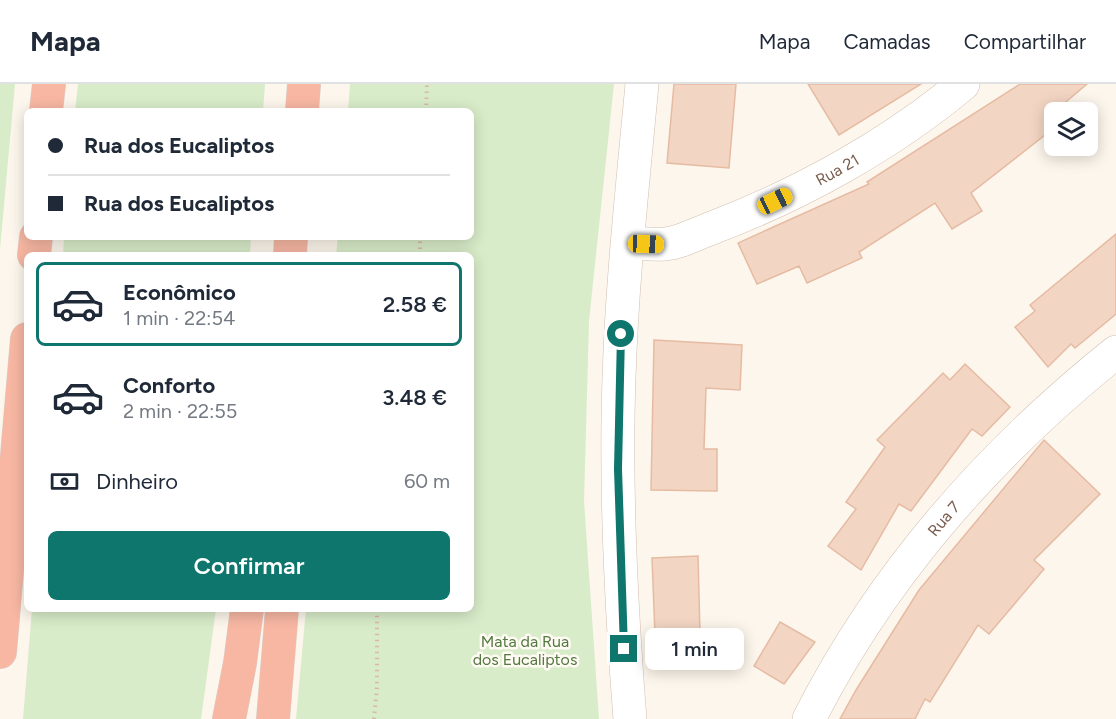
<!DOCTYPE html>
<html lang="pt">
<head>
<meta charset="utf-8">
<style>
	:root { --surface:#fff; --page:#f6f6f7; --text:#1f2937; --muted:#747a83; --line:#e0e1e3; --accent:#0f766e }
	body { margin:0; font-family:Figtree,sans-serif; background:var(--page); color:var(--text); height:100vh; display:flex; flex-direction:column; font-size:22px; white-space:nowrap }
	* { box-sizing:border-box; margin:0 }
	p { font-size:20px; color:var(--muted) }
	.icon { flex:none; width:33px; height:33px; fill:none; stroke:currentColor; stroke-width:2; stroke-linecap:round; stroke-linejoin:round }
	.map { position:relative; flex:1; overflow:hidden }
	.drawer { position:absolute; left:24px; top:168px; width:450px; height:360px; display:flex; flex-direction:column; background:var(--surface); border-radius:9px; box-shadow:0 3px 15px #0003 }
	.drawer>* { flex:none }
	.banner { position:absolute; left:24px; top:24px; width:450px; height:132px; border-radius:9px; box-shadow:0 3px 15px #0003; display:grid; align-content:center; height:132px; padding:0 24px; background:var(--surface) }
	.controls { position:absolute; left:1044px; top:18px; display:grid; gap:12px }
	.controls a { display:grid; place-items:center; width:54px; height:54px; border-radius:9px; background:var(--surface); box-shadow:0 3px 15px #0003; font-size:30px }
	.end { position:absolute; width:27px; height:27px; margin:-14px; border:8px solid #0f766e; background:#fff; box-shadow:0 0 0 3px #fff }
	.from { border-radius:50% }
	.bubble { position:absolute; height:42px; border-radius:9px; background:var(--surface); box-shadow:0 3px 15px #0003; font-size:20px; font-weight:600; line-height:42px; text-align:center }
	.car { position:absolute; width:18px; height:36px; margin:-18px -9px; border-radius:8px; box-shadow:0 0 4px 2px #0007; background:linear-gradient(#f5c518 24%,#345 0 40%,#f5c518 0 76%,#345 0 86%,#f5c518 0) }
	.banner b { display:flex; align-items:center; gap:21px; height:57px; font-size:22px }
	.banner b+b { border-top:2px solid var(--line) }
	.banner i { width:15px; height:15px; background:var(--text) }
	ul { padding:10px 0 0; list-style:none }
	li { display:flex; align-items:center; gap:18px; height:84px; margin:0 12px 9px; padding:0 12px; border:3px solid transparent; border-radius:9px }
	li div { flex:1 }
	li b { display:block; font-size:22px }
	li em { font-style:normal; font-weight:600 }
	li.on { border-color:var(--accent) }
	li>.icon { width:54px; height:54px; stroke-width:1.5 }
	.pay { display:flex; align-items:center; gap:15px; height:66px; padding:0 24px; font-size:22px }
	.pay p { margin-inline-start:auto }
	.primary-button { display:flex; gap:12px; margin-top:auto; padding:12px 24px }
	.primary-button a { flex:1; height:69px; border-radius:9px; background:var(--accent); color:#fff; font-size:24px; font-weight:600; line-height:69px; text-align:center }
	header { display:flex; align-items:center; gap:36px; box-sizing:border-box; height:84px; padding:0 30px; background:var(--surface); border-bottom:2px solid var(--line) }
	header strong { font-size:28px }
	nav { display:flex; gap:33px; margin-inline-start:auto; font-size:21px }
	.map>svg:first-child { display:block }
</style>
</head>
<body>
<header>
<strong>Mapa</strong>
<nav><a>Mapa</a><a>Camadas</a><a>Compartilhar</a></nav>
</header>
<div class="map">
<svg width="1116" height="635" viewBox="0 0 1116 635">
	<rect width="100%" height="100%" fill="#fdf6ec"/>
	<g fill="#d8ecc9">
		<polygon points="0,0 15,0 0,165"/>
		<polygon points="78,0 265,0 263,27 75,27"/>
		<polygon points="350,0 614,0 589,237 584,417 599,635 296,635 306,525 471,525 471,171 336,171 338,153 471,153 471,27 348,27"/>
		<polygon points="64,153 251,153 250,171 63,171"/>
		<polygon points="32,525 216,525 201,635 23,635"/>
	</g>
	<g fill="#f3d5c3" stroke="#e6bba3" stroke-width="1.5">
		<polygon points="674,0 736,0 729,84 667,79"/>
		<polygon points="808,0 921,0 839,51"/>
		<polygon points="1020,0 1087,0 1054,28 1054,44 971,109 982,127 952,145 935,119 859,168 862,174 807,199 799,182 757,200 738,159 869,100 867,98"/>
		<polygon points="1116,150 1116,230 1075,264 1071,260 1048,283 1015,243 1035,227 1030,221"/>
		<polygon points="654,256 742,261 740,306 706,304 704,365 717,365 717,407 651,406"/>
		<polygon points="965,280 1010,323 982,352 972,345 911,427 899,420 861,486 828,462 856,425 846,418 885,363 877,356 943,289 950,296"/>
		<polygon points="1044,356 1100,410 1034,476 1044,485 989,550 978,541 930,618 925,615 915,635 840,635 856,606 919,506"/>
		<polygon points="698,472 700,550 655,551 652,474"/>
		<polygon points="780,538 815,558 784,600 754,582"/>
	</g>
	<g fill="none" stroke-linecap="round" stroke-linejoin="round">
		<defs>
			<g id="minor">
				<path id="s1" d="M628 159C640 159 653 161 665 160 680 159 698 149 712 144 801 110 890 61 963 0"/>
				<path d="M630 635C621 522 615 408 619 294 622 196 633 98 642 0"/>
				<path id="s2" d="M809 635C882 491 990 369 1116 268"/>
			</g>
			<g id="highway">
				<polyline points="46,27 49,0"/>
				<polyline points="302,27 304,0"/>
				<polyline points="34,171 36,153"/>
				<polyline points="290,171 291,153"/>
				<polyline points="0,568 27,255"/>
				<polyline points="229,635 240,579 247,525"/>
				<polyline points="273,635 282,525"/>
			</g>
		</defs>
		<use href="#minor" stroke="#d1beb0" stroke-width="34"/>
		<use href="#highway" stroke="#dad1cd" stroke-width="34"/>
		<g stroke="#d9b8a5" stroke-width="4" stroke-dasharray="1.5 4.5" stroke-linecap="butt">
			<polyline points="426,27 427,0"/>
			<polyline points="420,171 420,153"/>
			<polyline points="374,635 377,603 377,525"/>
		</g>
		<use href="#minor" stroke="#fff" stroke-width="33"/>
		<use href="#highway" stroke="#f7b7a3" stroke-width="33"/>
	</g>
	<g fill="none" stroke-linecap="round" stroke-linejoin="round">
		<polyline stroke="#0f766e" stroke-width="8" points="621,250 618,385 624,565"/>
	</g>
	<g text-anchor="middle" stroke-width="5" stroke-linejoin="round" paint-order="stroke">
		<g font-size="16" fill="#7a5c4d" stroke="#fffaf3">
			<text dy="6" stroke="none"><textPath href="#s1" startOffset="225">Rua 21</textPath></text>
			<text dy="6" stroke="none"><textPath href="#s2" startOffset="242">Rua 7</textPath></text>
		</g>
		<g font-size="16" fill="#537a41" stroke="#fffaf3">
			<text x="525" y="563">Mata da Rua<tspan x="525" dy="18">dos Eucaliptos</tspan></text>
		</g>
	</g>
</svg>
<div class="controls">
<a><svg class="icon" aria-label="layers" viewBox="0 0 24 24"><path d="M12 4l9 5-9 5-9-5zM3 14l9 5 9-5"/></svg></a>
</div>
<i class="end from" style="left:621px;top:250px"></i>
<i class="end" style="left:624px;top:565px"></i>
<div class="bubble" style="left:645px;top:544px;width:99px">1 min</div>
<i class="car" style="left:775px;top:117px;rotate:65deg"></i>
<i class="car" style="left:646px;top:160px;rotate:92deg"></i>
<div class="banner">
<b><i class="from"></i>Rua dos Eucaliptos</b>
<b><i></i>Rua dos Eucaliptos</b>
</div>
<section class="drawer">
<ul>
<li class="on"><svg class="icon" aria-label="car" viewBox="0 0 24 24"><path d="M5 17H2v-5l4-1 3-4h7l3 4 3 1v5h-3M9 17h6M6 11h13"/><circle cx="7" cy="17" r="2"/><circle cx="17" cy="17" r="2"/></svg><div><b>Econômico</b><p>1 min · 22:54</p></div><em>2.58 €</em></li>
<li><svg class="icon" aria-label="car" viewBox="0 0 24 24"><path d="M5 17H2v-5l4-1 3-4h7l3 4 3 1v5h-3M9 17h6M6 11h13"/><circle cx="7" cy="17" r="2"/><circle cx="17" cy="17" r="2"/></svg><div><b>Conforto</b><p>2 min · 22:55</p></div><em>3.48 €</em></li>
</ul>
<div class="pay"><svg class="icon" aria-label="cash" viewBox="0 0 24 24"><path d="M3 7h18v10H3z"/><circle cx="12" cy="12" r="2"/></svg>Dinheiro<p>60 m</p></div>
<div class="primary-button"><a>Confirmar</a></div>
</section>
</div>
</body>
</html>
